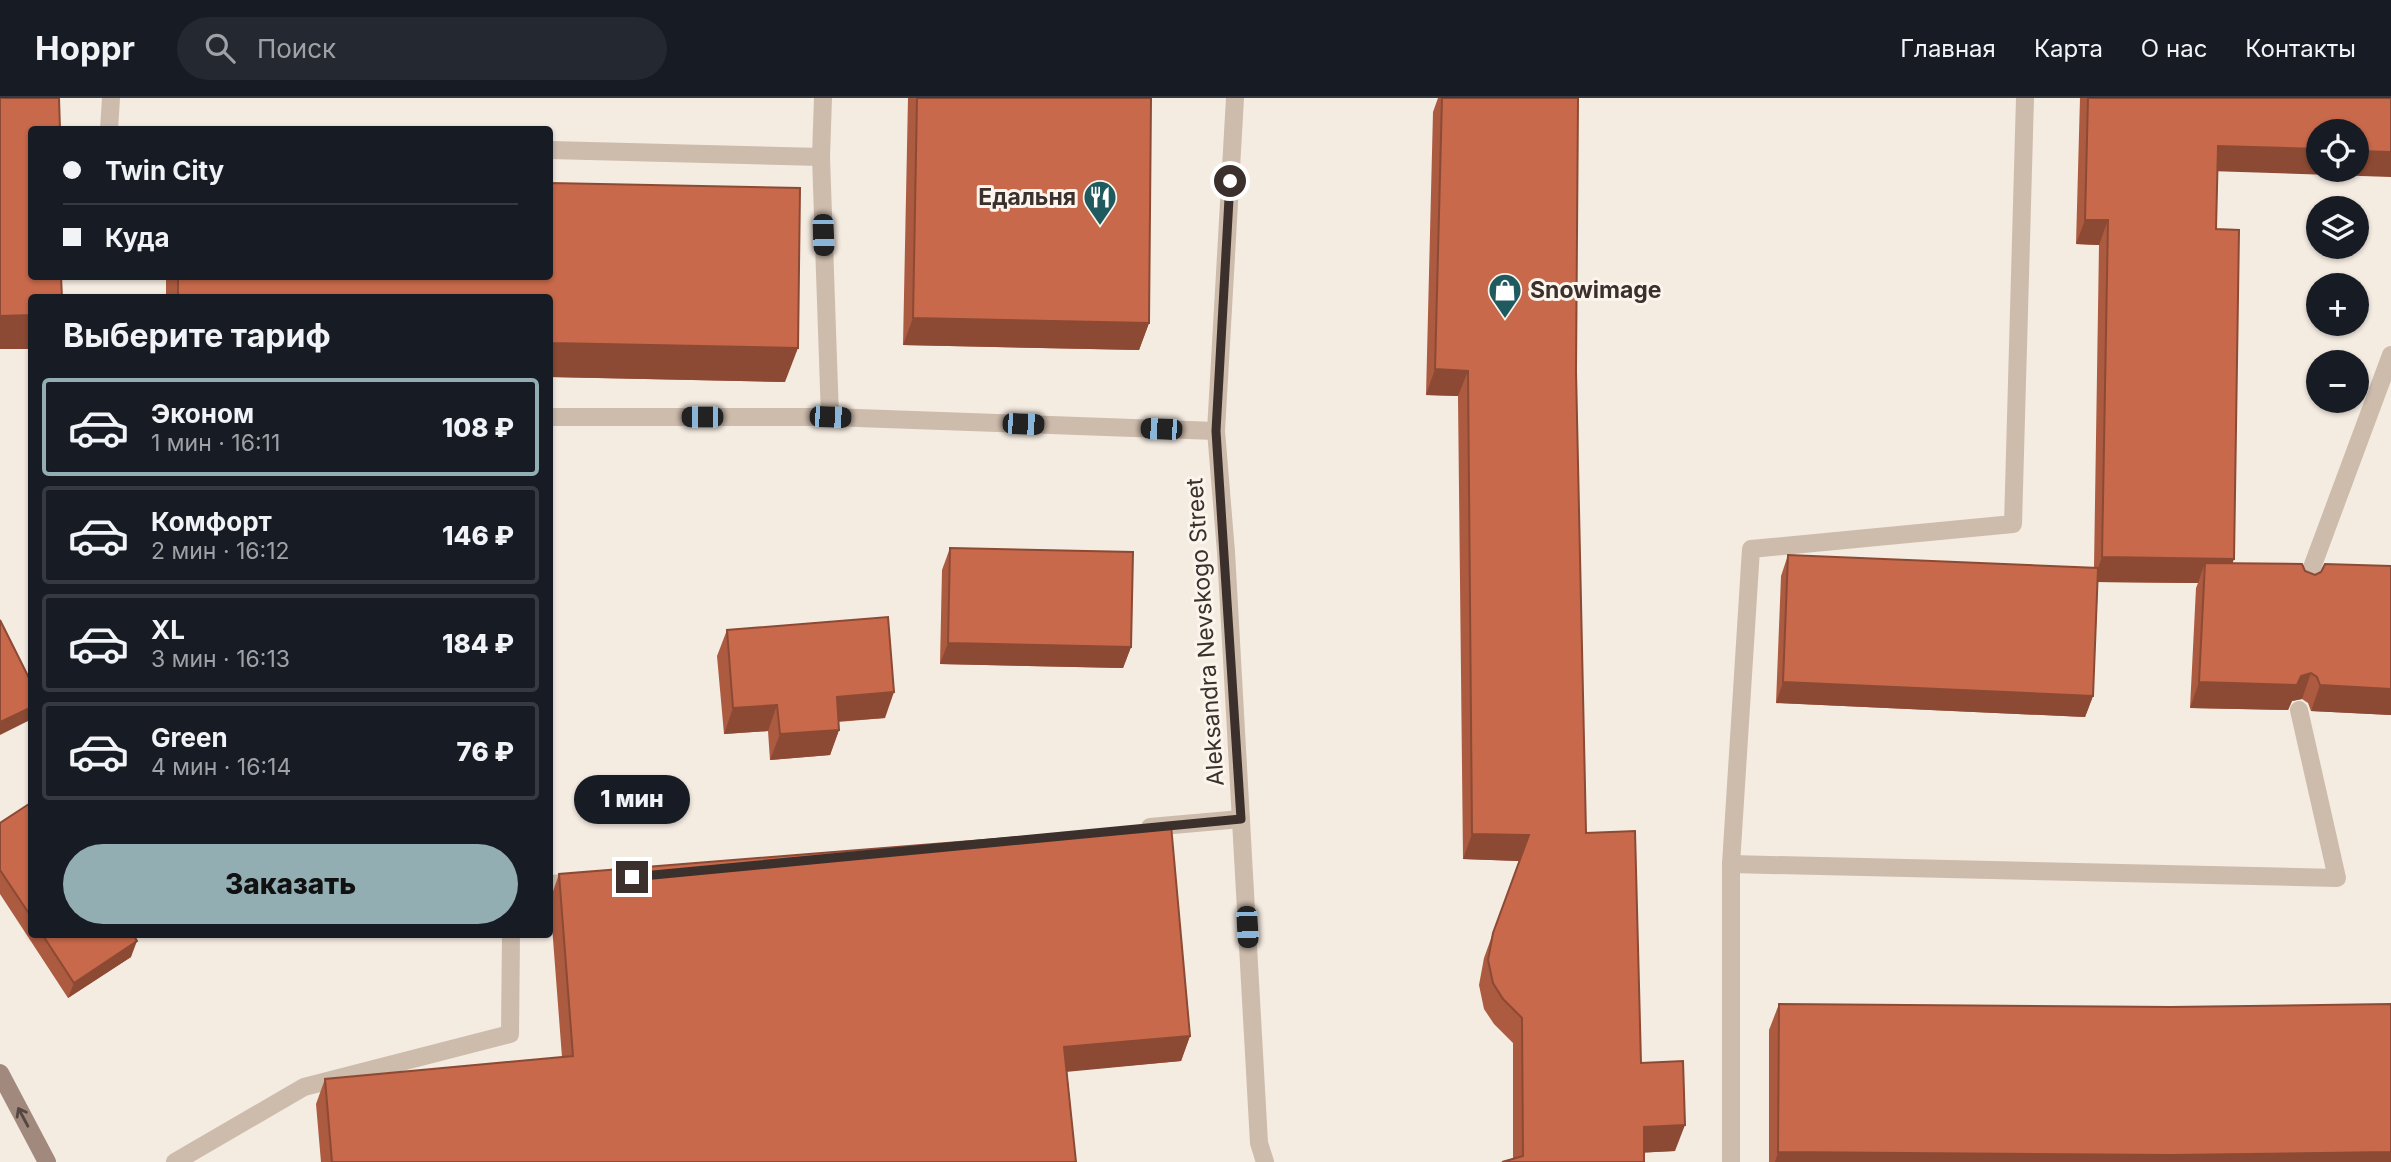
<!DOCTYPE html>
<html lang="ru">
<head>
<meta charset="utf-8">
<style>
	:root { --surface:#171b24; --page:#242831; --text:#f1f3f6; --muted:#9ea1a6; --line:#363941; --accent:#92aeb2 }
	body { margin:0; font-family:Inter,sans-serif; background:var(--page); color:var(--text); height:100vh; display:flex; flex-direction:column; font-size:26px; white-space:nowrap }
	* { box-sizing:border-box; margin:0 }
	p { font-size:23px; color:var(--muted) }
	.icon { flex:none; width:38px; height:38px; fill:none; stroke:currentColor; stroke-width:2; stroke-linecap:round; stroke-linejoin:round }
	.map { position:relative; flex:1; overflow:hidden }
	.details { position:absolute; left:28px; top:196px; width:525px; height:644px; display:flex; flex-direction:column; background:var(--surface); border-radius:7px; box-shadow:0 2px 5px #0004 }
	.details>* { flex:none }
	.banner { position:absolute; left:28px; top:28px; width:525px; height:154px; border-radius:7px; box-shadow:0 2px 5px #0004; display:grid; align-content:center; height:154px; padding:0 35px; background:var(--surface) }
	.buttons { position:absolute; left:2306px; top:21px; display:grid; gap:14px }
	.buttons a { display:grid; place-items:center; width:63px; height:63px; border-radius:50%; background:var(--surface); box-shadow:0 2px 5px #0004; font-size:35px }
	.end { position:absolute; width:32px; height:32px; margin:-16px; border:9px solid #3b302b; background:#fff; box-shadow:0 0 0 4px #fff }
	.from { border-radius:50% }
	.bubble { position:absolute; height:49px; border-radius:24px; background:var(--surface); box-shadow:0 2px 5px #0004; font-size:23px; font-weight:800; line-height:49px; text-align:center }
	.car { position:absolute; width:21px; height:42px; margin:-21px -10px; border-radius:9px; box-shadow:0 0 5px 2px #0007; background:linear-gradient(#222 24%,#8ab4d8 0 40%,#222 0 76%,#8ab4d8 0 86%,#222 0) }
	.banner b { display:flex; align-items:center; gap:24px; height:66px; font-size:26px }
	.banner b+b { border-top:2px solid var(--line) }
	.banner i { width:18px; height:18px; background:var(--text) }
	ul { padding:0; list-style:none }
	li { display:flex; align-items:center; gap:21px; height:98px; margin:0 14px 10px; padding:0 21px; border:4px solid var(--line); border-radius:7px }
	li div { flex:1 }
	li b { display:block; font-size:26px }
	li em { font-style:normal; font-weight:800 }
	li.current { border-color:var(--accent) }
	li>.icon { width:63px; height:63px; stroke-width:1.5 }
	h2 { padding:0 35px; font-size:32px; line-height:84px }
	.action { display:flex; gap:14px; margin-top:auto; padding:14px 35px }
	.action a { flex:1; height:80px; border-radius:42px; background:var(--accent); color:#111; font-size:28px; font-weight:800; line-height:80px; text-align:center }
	header { display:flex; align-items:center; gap:42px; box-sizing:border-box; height:98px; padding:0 35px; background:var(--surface); border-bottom:2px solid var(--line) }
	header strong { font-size:33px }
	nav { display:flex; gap:38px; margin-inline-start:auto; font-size:24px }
	.search { width:490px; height:63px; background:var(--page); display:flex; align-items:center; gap:18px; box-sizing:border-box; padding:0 24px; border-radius:38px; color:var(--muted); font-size:26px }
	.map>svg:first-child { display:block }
</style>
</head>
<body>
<header>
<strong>Hoppr</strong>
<div class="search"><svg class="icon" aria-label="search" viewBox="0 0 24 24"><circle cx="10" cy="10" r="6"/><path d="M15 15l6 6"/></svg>Поиск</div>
<nav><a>Главная</a><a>Карта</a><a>О нас</a><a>Контакты</a></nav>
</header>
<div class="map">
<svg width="2391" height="1064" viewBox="0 0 2391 1064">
	<rect width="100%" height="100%" fill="#f4ebe1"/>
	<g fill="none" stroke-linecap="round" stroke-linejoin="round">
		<g stroke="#cdbbac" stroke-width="18">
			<polyline points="823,0 821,59 830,319"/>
			<polyline points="109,32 111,0"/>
			<polyline points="550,52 821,59"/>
			<polyline points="550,319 830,319 1216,333"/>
			<polyline points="2304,491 2391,257"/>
			<polyline points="1150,729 1241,721"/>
			<polyline points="1731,766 1751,451 2013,426 2025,0"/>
			<polyline points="550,786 579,784"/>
			<polyline points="175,1064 304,989 510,936 511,836"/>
			<polyline points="1731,1064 1731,766 2337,780 2299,612"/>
		</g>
		<polyline stroke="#cdbbac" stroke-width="18" points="1235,0 1216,333 1226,454 1259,1045 1265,1064"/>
		<polyline stroke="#a18a7d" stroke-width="18" points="0,975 47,1064"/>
	</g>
	<g fill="#ac5a40">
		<polygon points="908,0 1151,0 1149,225 1139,252 903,247"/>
		<polygon points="1438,0 1578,0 1576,273 1586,735 1641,965 1675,1053 1513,1061 1513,945 1494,926 1484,911 1479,887 1484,860 1519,763 1463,761 1458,298 1426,297 1433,14"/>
		<polygon points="2080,0 2391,0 2218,73 2216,131 2233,465 2305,473 2315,477 2391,468 2391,617 2311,613 2308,605 2302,601 2292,603 2288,612 2190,610 2196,490 2198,485 2098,484 2093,598 2085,619 1776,605 1781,478 1788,457 2094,470 2099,147 2076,146"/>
		<polygon points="166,178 550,178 785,284 550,279 550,200 166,200"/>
		<polygon points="950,450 1131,549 1123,570 940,566 942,472"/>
		<polygon points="727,532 885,620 838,624 839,632 830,657 770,662 768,633 724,636 717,558"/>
		<polygon points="32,704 32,836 133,836 131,859 68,900 0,796 0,725"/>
		<polygon points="559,776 1190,938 1181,963 1067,973 1076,1064 321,1064 316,1006 325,981 562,959 550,802"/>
		<polygon points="1779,906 2391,1064 1769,1064 1769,932"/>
	</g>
	<g fill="#8c4a34">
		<polygon points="2218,48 2319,51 2319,72 2357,72 2357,53 2391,54 2391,79 2209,73"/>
		<polygon points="2085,122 2108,122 2099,147 2076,146"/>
		<polygon points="32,217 32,251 0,251 0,218"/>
		<polygon points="913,220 1149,225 1139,252 903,247"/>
		<polygon points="550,245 798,250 785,284 550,279"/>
		<polygon points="1435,271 1468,273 1458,298 1426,297"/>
		<polygon points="2102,459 2234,461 2225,486 2205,465 2198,485 2093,484"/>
		<polygon points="948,545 1131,549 1123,570 940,566"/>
		<polygon points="2311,575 2302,601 2292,603 2288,612 2190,610 2199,584 2301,578"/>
		<polygon points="1783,584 2093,598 2085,619 1776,605"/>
		<polygon points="2320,587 2391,591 2391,617 2311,613"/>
		<polygon points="894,594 885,620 827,624 837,599"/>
		<polygon points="777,607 768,633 724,636 733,610"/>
		<polygon points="32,609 32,613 28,623 0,637 0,624"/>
		<polygon points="839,632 830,657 770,662 780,636"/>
		<polygon points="1472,736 1529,737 1519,763 1463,761"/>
		<polygon points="137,843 131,859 68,900 74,885"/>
		<polygon points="1190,938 1181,963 1055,975 1064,949"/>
		<polygon points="1685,1027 1675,1053 1635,1055 1644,1029"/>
		<polygon points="1778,1054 2391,1054 2391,1064 1775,1064"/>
	</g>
	<g fill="#c8694b" stroke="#8c4a34" stroke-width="2">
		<polygon points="0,0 59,0 60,32 32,32 32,178 61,178 62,200 32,200 32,217 0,218"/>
		<polygon points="917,0 1151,0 1149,225 913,220"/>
		<polygon points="1442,0 1578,0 1576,273 1586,735 1635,733 1641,965 1683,963 1685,1027 1644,1029 1644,1064 1502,1064 1523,1058 1522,920 1503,901 1493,885 1488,862 1493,835 1529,737 1472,736 1468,273 1435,271"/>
		<polygon points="2088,0 2391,0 2391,54 2357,53 2357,33 2319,33 2319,51 2218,48 2216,131 2239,132 2234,461 2102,459 2108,122 2085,122"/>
		<polygon points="550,85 800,90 798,250 550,245 550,200 178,200 178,178 550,178"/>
		<polygon points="950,450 1133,454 1131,549 948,545"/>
		<polygon points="1788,457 2098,470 2093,598 1783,584"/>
		<polygon points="2205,465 2302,466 2305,473 2315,477 2321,474 2325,466 2391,468 2391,591 2320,587 2317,579 2311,575 2301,578 2297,587 2199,584"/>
		<polygon points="888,519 894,594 837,599 839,632 780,636 777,607 733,610 727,532"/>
		<polygon points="0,522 32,586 32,609 0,624"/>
		<polygon points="32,704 32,820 0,772 0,725"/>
		<polygon points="1171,727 1190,938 1064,949 1076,1064 332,1064 325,981 573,958 559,776"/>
		<polygon points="42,836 133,836 137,843 74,885"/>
		<polygon points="1779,906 2171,909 2391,906 2391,1054 2171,1057 1778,1054"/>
	</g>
	<defs><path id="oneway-shaft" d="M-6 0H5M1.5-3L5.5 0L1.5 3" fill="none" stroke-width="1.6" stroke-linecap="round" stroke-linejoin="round" transform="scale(1.75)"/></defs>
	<use stroke="#544640" href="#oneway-shaft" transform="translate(23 1019) rotate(-118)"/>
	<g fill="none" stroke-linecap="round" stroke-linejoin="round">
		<polyline stroke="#3b302b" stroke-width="9" points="632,779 1241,721 1216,333 1230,83"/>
	</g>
	<defs>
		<symbol id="restaurant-pin" viewBox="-11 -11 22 30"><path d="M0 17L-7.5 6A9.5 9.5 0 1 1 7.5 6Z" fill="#1f5a5e" stroke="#fbf5ee"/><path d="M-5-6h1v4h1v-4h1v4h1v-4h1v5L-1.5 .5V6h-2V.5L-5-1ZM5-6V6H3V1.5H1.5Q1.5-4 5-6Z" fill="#fff"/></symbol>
		<symbol id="shop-pin" viewBox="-11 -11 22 30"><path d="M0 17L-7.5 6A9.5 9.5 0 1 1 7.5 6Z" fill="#1f5a5e" stroke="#fbf5ee"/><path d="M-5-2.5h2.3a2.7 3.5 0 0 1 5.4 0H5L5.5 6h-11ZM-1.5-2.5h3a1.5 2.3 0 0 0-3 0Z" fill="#fff"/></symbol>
	</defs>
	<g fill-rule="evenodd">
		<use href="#restaurant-pin" x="1081" y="80" width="38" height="52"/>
		<use href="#shop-pin" x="1486" y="173" width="38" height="52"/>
	</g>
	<g text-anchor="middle" stroke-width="6" stroke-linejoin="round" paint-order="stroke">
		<g font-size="23" font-weight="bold" fill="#3b302b" stroke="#fbf5ee" text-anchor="end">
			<text x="1076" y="107">Едальня</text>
			<text x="1530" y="200" text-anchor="start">Snowimage</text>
		</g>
		<g font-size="23" fill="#3b302b" stroke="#fbf5ee">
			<text transform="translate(1205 534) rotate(-94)" y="8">Aleksandra Nevskogo Street</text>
		</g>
	</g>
</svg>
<div class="buttons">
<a><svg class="icon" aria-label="locate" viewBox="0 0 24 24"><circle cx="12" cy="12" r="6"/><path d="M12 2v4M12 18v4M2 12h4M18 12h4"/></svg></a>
<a><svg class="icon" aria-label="layers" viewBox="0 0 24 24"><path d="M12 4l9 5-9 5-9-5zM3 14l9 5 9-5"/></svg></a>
<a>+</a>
<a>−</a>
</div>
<i class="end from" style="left:1230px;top:83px"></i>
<i class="end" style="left:632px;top:779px"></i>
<div class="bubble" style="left:574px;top:677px;width:116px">1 мин</div>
<i class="car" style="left:823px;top:137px;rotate:178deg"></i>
<i class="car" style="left:702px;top:319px;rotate:270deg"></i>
<i class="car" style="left:830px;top:319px;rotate:92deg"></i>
<i class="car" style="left:1023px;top:326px;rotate:92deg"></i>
<i class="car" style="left:1161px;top:331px;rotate:272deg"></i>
<i class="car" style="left:1247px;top:829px;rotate:177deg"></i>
<div class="banner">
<b><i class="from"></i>Twin Сity</b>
<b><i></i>Куда</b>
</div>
<section class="details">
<h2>Выберите тариф</h2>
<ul>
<li class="current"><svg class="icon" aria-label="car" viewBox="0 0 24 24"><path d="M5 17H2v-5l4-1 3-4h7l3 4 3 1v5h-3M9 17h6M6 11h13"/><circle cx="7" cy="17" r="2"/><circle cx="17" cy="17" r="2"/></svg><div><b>Эконом</b><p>1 мин · 16:11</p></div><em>108 ₽</em></li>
<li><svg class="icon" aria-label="car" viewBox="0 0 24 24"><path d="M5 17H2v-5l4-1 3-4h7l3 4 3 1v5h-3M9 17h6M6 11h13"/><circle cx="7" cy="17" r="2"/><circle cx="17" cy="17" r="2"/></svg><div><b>Комфорт</b><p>2 мин · 16:12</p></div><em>146 ₽</em></li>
<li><svg class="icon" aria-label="car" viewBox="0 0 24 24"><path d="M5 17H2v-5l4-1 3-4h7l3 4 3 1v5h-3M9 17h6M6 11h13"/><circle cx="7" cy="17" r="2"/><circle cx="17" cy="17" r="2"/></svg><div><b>XL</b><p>3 мин · 16:13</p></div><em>184 ₽</em></li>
<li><svg class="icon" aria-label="car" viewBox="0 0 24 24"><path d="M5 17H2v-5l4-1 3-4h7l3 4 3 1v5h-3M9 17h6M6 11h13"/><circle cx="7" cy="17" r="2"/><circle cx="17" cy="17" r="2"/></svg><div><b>Green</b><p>4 мин · 16:14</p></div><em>76 ₽</em></li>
</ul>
<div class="action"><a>Заказать</a></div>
</section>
</div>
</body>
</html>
